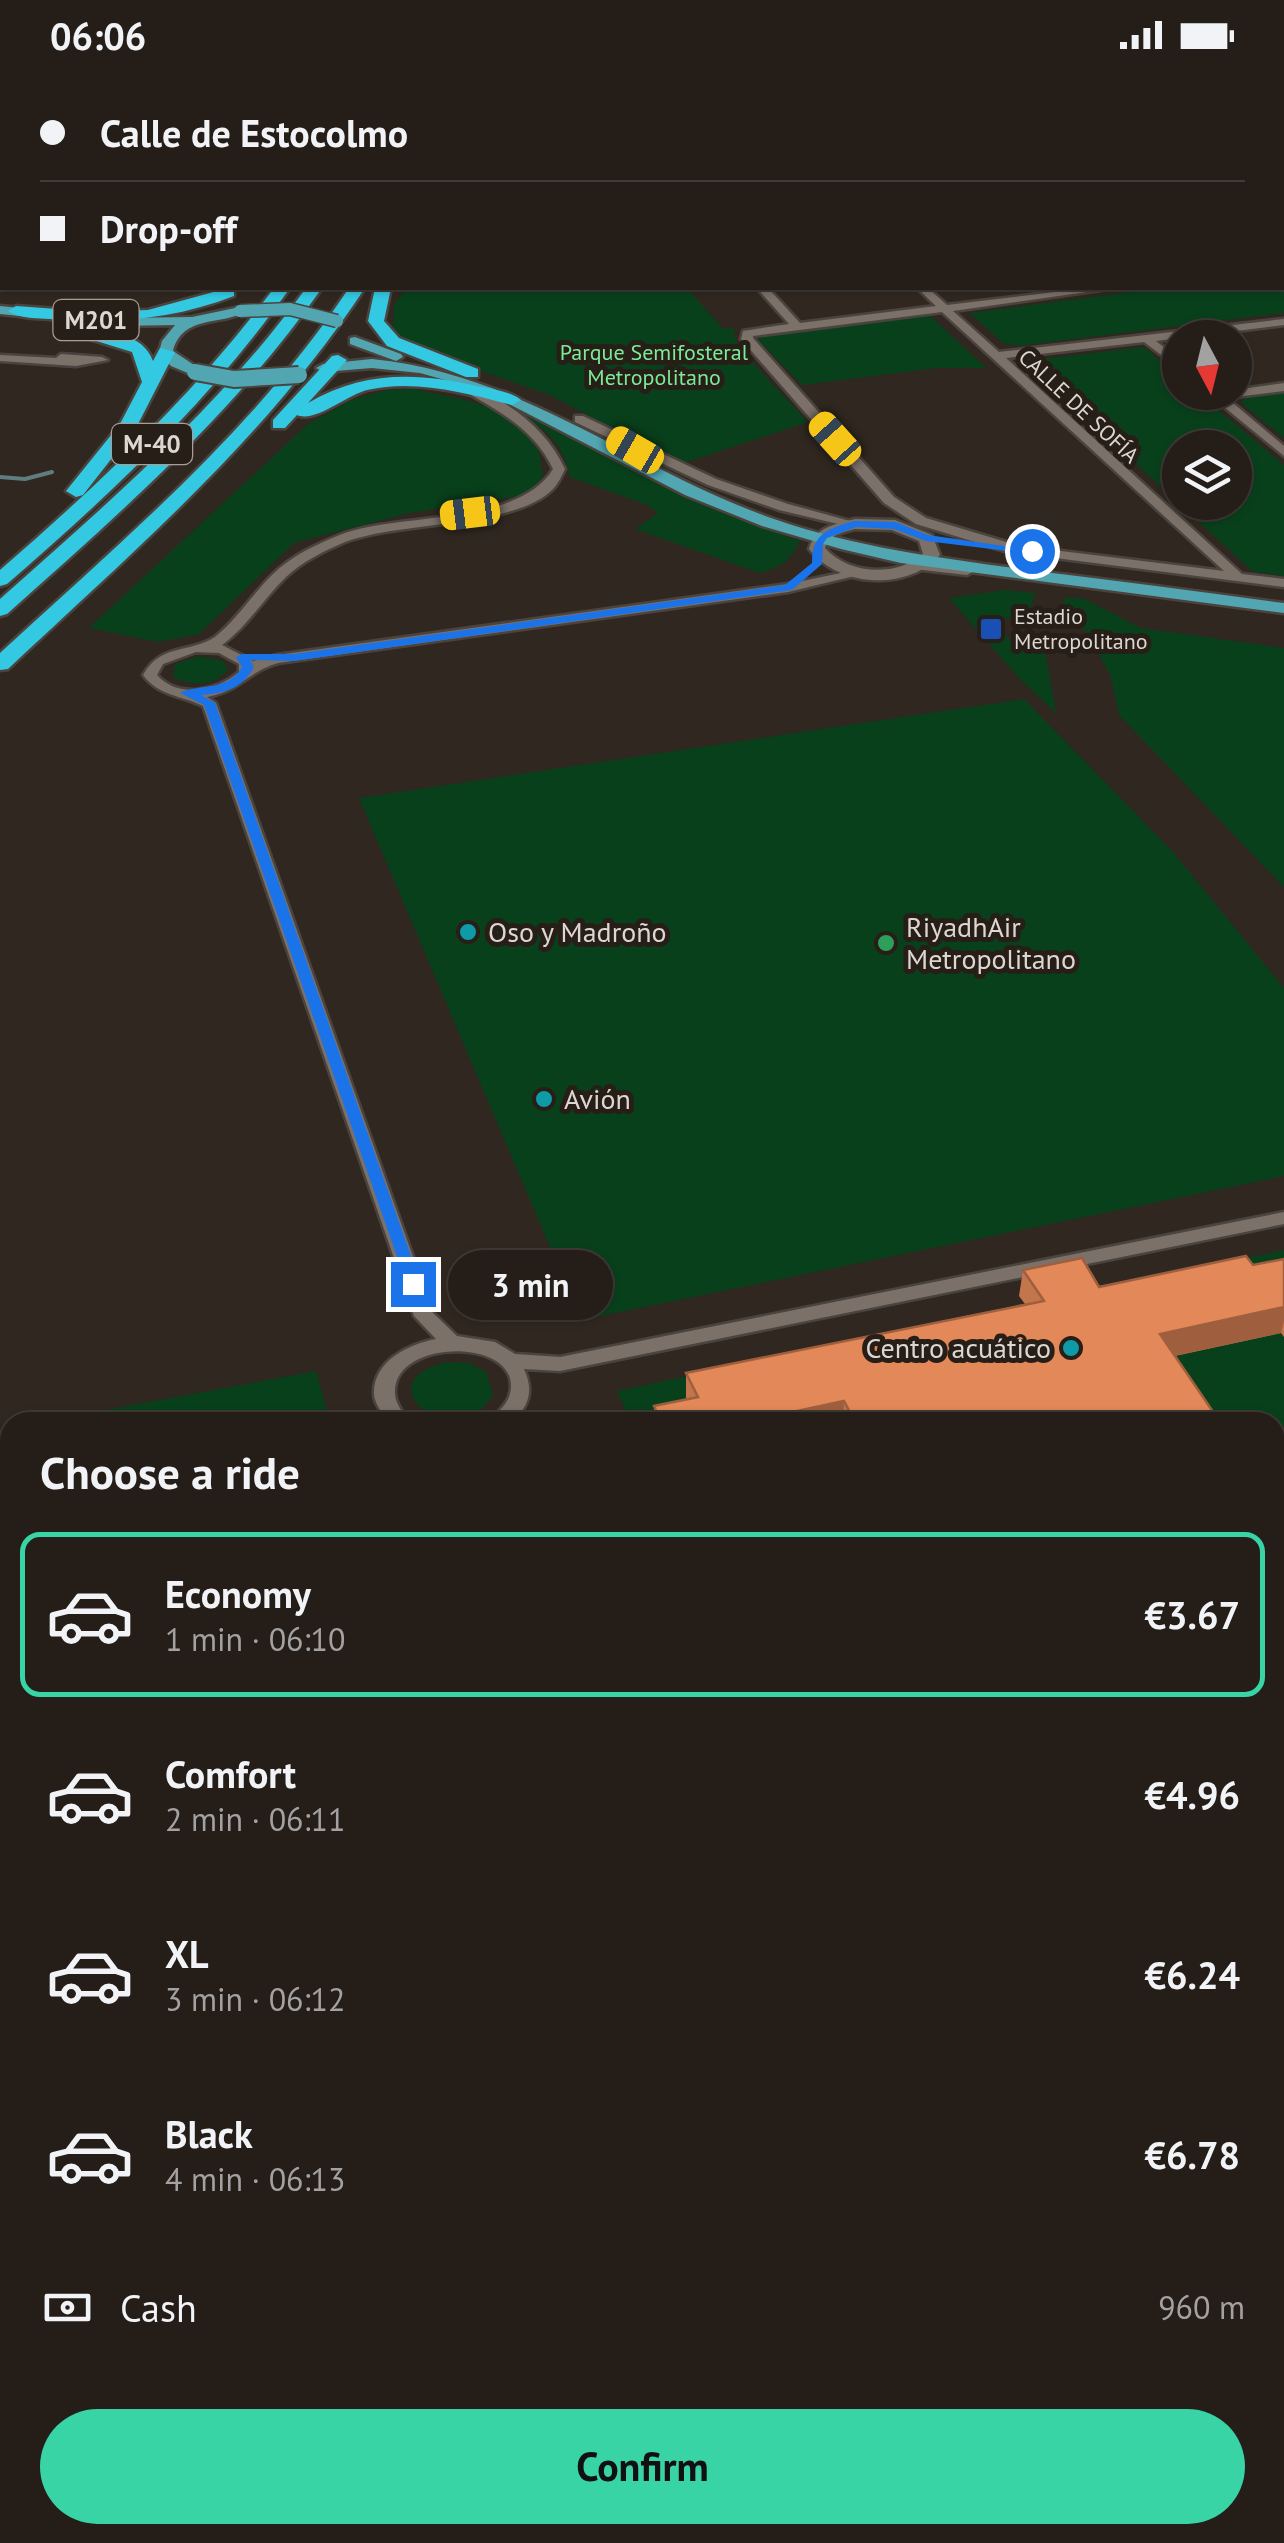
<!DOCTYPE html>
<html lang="en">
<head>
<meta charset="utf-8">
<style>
	:root { --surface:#241d18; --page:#302a25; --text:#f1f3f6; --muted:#a3a2a2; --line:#413b37; --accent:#38d4a6 }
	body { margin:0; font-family:"PT Sans",sans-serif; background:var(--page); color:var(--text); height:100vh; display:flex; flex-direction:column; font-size:38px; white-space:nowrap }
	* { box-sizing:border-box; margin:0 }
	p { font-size:32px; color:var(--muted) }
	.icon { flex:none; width:55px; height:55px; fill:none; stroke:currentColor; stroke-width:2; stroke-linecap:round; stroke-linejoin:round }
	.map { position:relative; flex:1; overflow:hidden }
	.side { position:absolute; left:0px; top:1342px; width:1285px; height:1132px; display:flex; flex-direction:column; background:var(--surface); border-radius:30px 30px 0 0; box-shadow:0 2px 8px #0004,0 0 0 2px var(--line) }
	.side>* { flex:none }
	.guide { position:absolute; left:0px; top:0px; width:1285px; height:220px; box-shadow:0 2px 8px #0004,0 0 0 2px var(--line); display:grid; align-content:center; height:220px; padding:0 40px; background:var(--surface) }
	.needle { width:65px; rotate:173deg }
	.fabs { position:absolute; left:1162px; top:250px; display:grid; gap:20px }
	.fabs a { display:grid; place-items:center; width:90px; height:90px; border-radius:50%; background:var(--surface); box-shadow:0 2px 8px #0004,0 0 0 2px var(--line); font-size:50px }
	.end { position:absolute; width:45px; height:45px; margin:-22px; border:12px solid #1a73e8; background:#fff; box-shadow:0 0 0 5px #fff }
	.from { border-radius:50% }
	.bubble { position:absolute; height:70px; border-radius:35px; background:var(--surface); box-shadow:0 2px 8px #0004,0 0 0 2px var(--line); font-size:32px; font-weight:800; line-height:70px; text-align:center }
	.car { position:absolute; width:30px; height:60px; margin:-30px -15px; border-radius:12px; box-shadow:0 0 8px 2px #0007; background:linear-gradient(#f5c518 24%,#345 0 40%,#f5c518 0 76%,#345 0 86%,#f5c518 0) }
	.guide b { display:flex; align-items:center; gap:35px; height:95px; font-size:38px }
	.guide b+b { border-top:2px solid var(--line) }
	.guide i { width:25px; height:25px; background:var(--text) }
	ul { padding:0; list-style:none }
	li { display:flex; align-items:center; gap:30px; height:165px; margin:0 20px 15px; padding:0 20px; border:5px solid transparent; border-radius:20px }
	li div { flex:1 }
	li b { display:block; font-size:38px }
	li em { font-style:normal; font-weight:800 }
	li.on { border-color:var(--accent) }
	li>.icon { width:90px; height:90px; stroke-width:1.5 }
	h2 { padding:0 40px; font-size:45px; line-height:120px }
	.pay { display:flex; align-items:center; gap:25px; height:110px; padding:0 40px; font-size:38px }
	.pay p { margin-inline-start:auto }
	.cta { display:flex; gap:20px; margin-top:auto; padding:20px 40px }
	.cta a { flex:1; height:115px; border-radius:60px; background:var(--accent); color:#111; font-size:40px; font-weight:800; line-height:115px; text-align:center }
	.status { display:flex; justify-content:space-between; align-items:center; height:70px; padding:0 50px; background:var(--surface); direction:ltr }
	.status svg { height:28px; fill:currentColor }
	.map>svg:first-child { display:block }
</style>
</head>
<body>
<div class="status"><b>06:06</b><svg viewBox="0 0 49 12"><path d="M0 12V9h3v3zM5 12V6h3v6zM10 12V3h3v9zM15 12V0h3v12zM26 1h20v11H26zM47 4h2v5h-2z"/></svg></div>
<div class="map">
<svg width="1284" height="2473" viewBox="0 0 1284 2473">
	<rect width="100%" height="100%" fill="#302720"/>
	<g fill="#09401c" fill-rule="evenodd">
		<polygon points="1284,203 1284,243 1017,276 1003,273 970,243 1162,218 1282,218"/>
		<polygon points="406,218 693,218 688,219 722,258 738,259 733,262 739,278 808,352 681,394 550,325 406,275 393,262 394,235"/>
		<polygon points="929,245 986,298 936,298 802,315 758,270 765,263"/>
		<path d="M1144 277 1180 308V322L1198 323 1284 395V506L1252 501 1025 291ZM1180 378H1235V432H1180Z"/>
		<path d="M413 319C473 332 491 330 538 372L532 375 538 378 543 407 527 423 514 427 409 443 294 473 199 564 159 572 89 558 307 355 351 330 387 320Z"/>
		<polygon points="1284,323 1284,368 1241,333 1244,328"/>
		<path d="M513 336C570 360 621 396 677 423 717 442 758 456 800 471 791 490 780 498 760 503L635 459 658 443 647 435 570 407C564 371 540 354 508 338Z"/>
		<polygon points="1005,520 1035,523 1028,546 993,550 1013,573 1032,571 1046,586 1056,643 1018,607 949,528"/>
		<polygon points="1065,527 1085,529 1141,558 1284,578 1284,817 1119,645 1111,607 1086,560 1058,551"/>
		<path d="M199 586 223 591 228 599C215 616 191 617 173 607L175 594Z"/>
		<polygon points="1024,629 1172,781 1284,918 1284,1106 581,1250 359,728"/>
		<polygon points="1284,1180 1284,1836 1275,1839 1275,1352 631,1352 617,1321"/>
		<path d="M447 1292 469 1293 486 1302 493 1324C459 1389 358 1312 447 1292Z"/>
		<polygon points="316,1301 330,1352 41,1352"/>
		<polygon points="10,1358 10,2465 247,2465 226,2473 0,2473 0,1360"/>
	</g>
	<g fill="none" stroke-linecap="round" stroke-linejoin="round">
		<polyline stroke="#5f7d80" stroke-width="4" points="0,407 25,409 52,402"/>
		<defs>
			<g id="street">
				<rect x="538" y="0" width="8" height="2"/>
				<polygon points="684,0 694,0 695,2 686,2"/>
				<polygon points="818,0 828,0 829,2 820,2"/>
				<polygon points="949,0 959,0 960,2 951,2"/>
				<rect x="1282" y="105" width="2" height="6"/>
				<rect x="1282" y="148" width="2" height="6"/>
				<rect x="1282" y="194" width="2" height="6"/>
				<path d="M757 218H768L800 253 936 236 917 218H928L947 235 1088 218H1115L953 241 999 282 1284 249V255L1156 271 1180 290V299L1144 272 1006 288 1242 504 1284 509V517L1008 482 916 454 884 433 741 269 743 261 789 254ZM942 242 1224 501 1020 476 926 448 894 427 753 268V266Z"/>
				<polygon points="61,284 102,287 108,290 76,296 0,291 0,285 56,288"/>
				<path d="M465 313C507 330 546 358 565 399 562 405 558 414 553 419 515 458 400 451 345 472 324 481 303 491 286 507 263 529 248 556 222 575L253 591 277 585 788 514 860 499 867 503 788 522 278 593C247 602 242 620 207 627L216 633 433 1243 457 1266 495 1272 515 1284 560 1287 1284 1142V1154L560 1301 524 1299C534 1321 529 1335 513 1352H489C495 1344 505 1337 509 1327 529 1267 391 1266 395 1324 395 1333 404 1344 409 1352H388C383 1344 374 1333 374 1324 373 1291 409 1274 436 1269L414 1246 203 636C180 625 159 626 143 605 161 573 188 584 215 567 237 549 252 525 272 505 292 485 319 473 345 463 404 443 519 455 553 399 534 358 498 341 461 319V315ZM196 582 219 583 239 594V602C217 621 178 629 157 605L163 594Z"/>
				<polygon points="1284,313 1284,321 1227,328 1284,376 1284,386 1206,322 1235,322 1235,320"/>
				<polygon points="575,346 583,346 716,409 788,434 861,454 855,458 779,440 708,415 575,352"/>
				<polygon points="919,492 967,497 974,501 967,505 914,499 914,493"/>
			</g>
			<g id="secondary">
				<polygon points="1079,0 1093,0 1095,2 1081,2"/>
				<polygon points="1282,129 1284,130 1284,138 1282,137"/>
				<path d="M855 449 895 450 932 465 940 485C907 522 838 517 809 479 815 457 835 454 855 449ZM855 459 892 460 919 471 923 484C896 507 849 505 825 478 829 465 843 462 855 459Z"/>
			</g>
			<g id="primary">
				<path d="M0 236 119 248 192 247 240 237 247 241C222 256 183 244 173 281L200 299 202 302 195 306 171 296 159 282 162 271 175 255 119 256 0 244Z"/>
				<polygon points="355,267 401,284 403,287 396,291 350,274 350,268"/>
				<path d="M372 289C527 305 634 401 777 450 862 479 948 489 1036 501 1119 511 1201 522 1284 533V543L901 493 841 479 762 456 685 425 509 334 463 315 420 303 372 298 323 302 316 298 323 294Z"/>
			</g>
			<g id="highway">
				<path d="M228 218 234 220V226C174 249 117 254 54 249 39 248 19 249 8 241L16 236 98 242 148 240Z"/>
				<path d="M274 218H290C210 331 111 424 7 514L0 516V500C100 413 195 324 274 218Z"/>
				<path d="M306 218H322C234 344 121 442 7 544L0 546V529C110 431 219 338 306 218Z"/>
				<path d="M349 218H365C266 368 138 477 8 599L0 600V583C125 468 254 360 349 218Z"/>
				<polygon points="375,218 391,218 384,251 399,268 478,299 478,307 466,307 387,276 368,251"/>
				<path d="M83 256C109 262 143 263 153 291L160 278 175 282 137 356 83 425 76 427 66 421 120 354 142 312 132 282 77 265 75 261Z"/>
				<path d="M338 285 347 290 308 333C362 301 417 302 477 316 491 319 510 321 521 330L512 335C465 323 416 309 367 320 347 325 315 353 297 345L285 358H273V350L332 286Z"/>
				<polygon points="350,2465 408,2465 405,2473 347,2473"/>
			</g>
		</defs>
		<use href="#street" stroke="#4b443e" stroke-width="5"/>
		<use href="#secondary" stroke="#4b443e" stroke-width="5"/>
		<use href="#primary" stroke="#4b443e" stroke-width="5"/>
		<use href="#highway" stroke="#4b443e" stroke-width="5"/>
		<use href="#street" fill="#7c7169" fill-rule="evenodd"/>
		<use href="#secondary" fill="#7c7169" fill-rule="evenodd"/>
		<use href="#primary" fill="#51a6b2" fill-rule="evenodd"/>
		<use href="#highway" fill="#34c9e2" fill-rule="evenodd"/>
		<defs>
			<polyline id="primary-bridge-far1" points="240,241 290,239 337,251"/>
			<polyline id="primary-bridge" points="195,302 234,309 299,305"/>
		</defs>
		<use href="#primary-bridge-far1" stroke="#4b443e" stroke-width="15" stroke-linecap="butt"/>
		<use href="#primary-bridge" stroke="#4b443e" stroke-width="20" stroke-linecap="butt"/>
		<use href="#primary-bridge-far1" stroke="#51a6b2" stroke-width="12"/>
		<use href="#primary-bridge" stroke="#51a6b2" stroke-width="16"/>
	</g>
	<g fill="#c3754c">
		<polygon points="1284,1189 1284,1267 1281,1263 1175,1286 1220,1352 654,1352 654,1336 686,1330 686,1303 1025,1234 1019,1226 1023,1200 1099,1217 1253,1195"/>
		<polygon points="1275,1435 1284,1448 1284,1634 1275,1619"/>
	</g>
	<g fill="#9f5f3e">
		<rect x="571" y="0" width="51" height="2"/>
		<polygon points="1284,1237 1284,1251 1281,1263 1155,1290 1160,1264"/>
		<polygon points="844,1331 843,1352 746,1352"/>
	</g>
	<g fill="#e38858" stroke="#9f5f3e" stroke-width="2.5">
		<polygon points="1246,1186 1253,1195 1284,1189 1284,1237 1160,1264 1220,1352 855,1352 844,1331 746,1352 661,1352 654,1336 698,1327 686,1303 1044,1231 1023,1200 1082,1188 1099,1217"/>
		<polygon points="1275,1435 1284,1448 1284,1596 1275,1581"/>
	</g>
	<path fill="#1a73e8" d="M854 451 895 452 928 465 1038 481 1032 484 926 471 894 459 856 457 827 468 823 474 822 494 792 520 294 591 250 590 254 597C242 619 225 623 201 625L215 633 421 1214 419 1218H408L204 635 180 623C201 613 228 622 242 597L236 587 242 584H294L785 515 812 493C812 463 828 459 854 451Z"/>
	<rect fill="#1a4fb4" stroke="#271e17" stroke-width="4" x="979" y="547" width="24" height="24" rx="5"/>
	<g fill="#0f9aa8" stroke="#271e17" stroke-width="4">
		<circle cx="468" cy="862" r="10"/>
		<circle cx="544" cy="1029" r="10"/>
		<circle cx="1071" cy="1278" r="10"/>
	</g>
	<circle fill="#2e9e5b" stroke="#271e17" stroke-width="4" cx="886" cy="873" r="10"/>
	<g text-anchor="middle" stroke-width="10" stroke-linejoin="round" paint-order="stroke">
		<g font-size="22" fill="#7aec97" stroke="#271e17">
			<text x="654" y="290">Parque Semifosteral<tspan x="654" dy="25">Metropolitano</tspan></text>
		</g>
		<g font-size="22" fill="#ddd7d2" stroke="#271e17">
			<text transform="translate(1079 336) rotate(43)" y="8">CALLE DE SOFÍA</text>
		</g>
		<g font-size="22" fill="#ddd7d2" stroke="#271e17" text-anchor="start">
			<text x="1014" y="554">Estadio<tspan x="1014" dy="25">Metropolitano</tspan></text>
		</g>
		<g fill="#271e17" stroke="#a6a09a" stroke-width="2.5">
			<rect x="53.5" y="230" width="85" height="40" rx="8"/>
			<rect x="112" y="354" width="80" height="40" rx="8"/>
		</g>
		<g font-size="25" font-weight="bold" fill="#ddd7d2">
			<text x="96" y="259">M201</text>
			<text x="152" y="383">M-40</text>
		</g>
		<g font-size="28" fill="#ddd7d2" stroke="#271e17" text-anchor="start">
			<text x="906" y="867">RiyadhAir<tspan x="906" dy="32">Metropolitano</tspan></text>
			<text x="488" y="872">Oso y Madroño</text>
			<text x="564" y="1039">Avión</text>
			<text x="1051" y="1288" text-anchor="end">Centro acuático</text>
		</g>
	</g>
</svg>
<div class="fabs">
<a><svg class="needle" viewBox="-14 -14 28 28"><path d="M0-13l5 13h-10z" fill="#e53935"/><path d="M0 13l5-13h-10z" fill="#a3a2a2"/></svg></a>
<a><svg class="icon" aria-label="layers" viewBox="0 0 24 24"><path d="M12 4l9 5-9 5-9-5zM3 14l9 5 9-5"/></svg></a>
</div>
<i class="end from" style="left:1032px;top:481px"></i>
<i class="end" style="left:413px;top:1214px"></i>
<div class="bubble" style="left:448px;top:1180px;width:165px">3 min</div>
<i class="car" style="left:835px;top:369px;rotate:318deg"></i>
<i class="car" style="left:635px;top:380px;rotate:300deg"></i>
<i class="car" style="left:470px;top:443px;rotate:263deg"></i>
<div class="guide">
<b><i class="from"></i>Calle de Estocolmo</b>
<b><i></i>Drop-off</b>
</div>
<section class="side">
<h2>Choose a ride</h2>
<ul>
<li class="on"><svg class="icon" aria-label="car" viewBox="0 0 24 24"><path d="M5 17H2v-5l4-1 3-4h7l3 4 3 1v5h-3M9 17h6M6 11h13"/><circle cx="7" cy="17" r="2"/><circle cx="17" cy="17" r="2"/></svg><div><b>Economy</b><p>1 min · 06:10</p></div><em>€3.67</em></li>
<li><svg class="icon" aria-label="car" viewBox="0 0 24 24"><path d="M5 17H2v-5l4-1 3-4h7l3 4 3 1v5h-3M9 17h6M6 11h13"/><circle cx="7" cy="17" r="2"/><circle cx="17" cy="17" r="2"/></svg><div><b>Comfort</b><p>2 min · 06:11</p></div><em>€4.96</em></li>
<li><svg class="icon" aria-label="car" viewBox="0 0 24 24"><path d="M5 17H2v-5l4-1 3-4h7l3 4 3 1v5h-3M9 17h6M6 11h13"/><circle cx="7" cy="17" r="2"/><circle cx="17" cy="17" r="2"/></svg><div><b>XL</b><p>3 min · 06:12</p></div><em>€6.24</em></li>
<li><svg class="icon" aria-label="car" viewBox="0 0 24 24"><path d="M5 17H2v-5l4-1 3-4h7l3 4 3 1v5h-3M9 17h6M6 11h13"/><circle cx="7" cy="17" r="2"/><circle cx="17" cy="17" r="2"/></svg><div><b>Black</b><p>4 min · 06:13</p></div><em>€6.78</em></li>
</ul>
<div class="pay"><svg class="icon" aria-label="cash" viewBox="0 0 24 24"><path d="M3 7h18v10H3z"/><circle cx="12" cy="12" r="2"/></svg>Cash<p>960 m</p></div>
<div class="cta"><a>Confirm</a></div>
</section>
</div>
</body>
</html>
